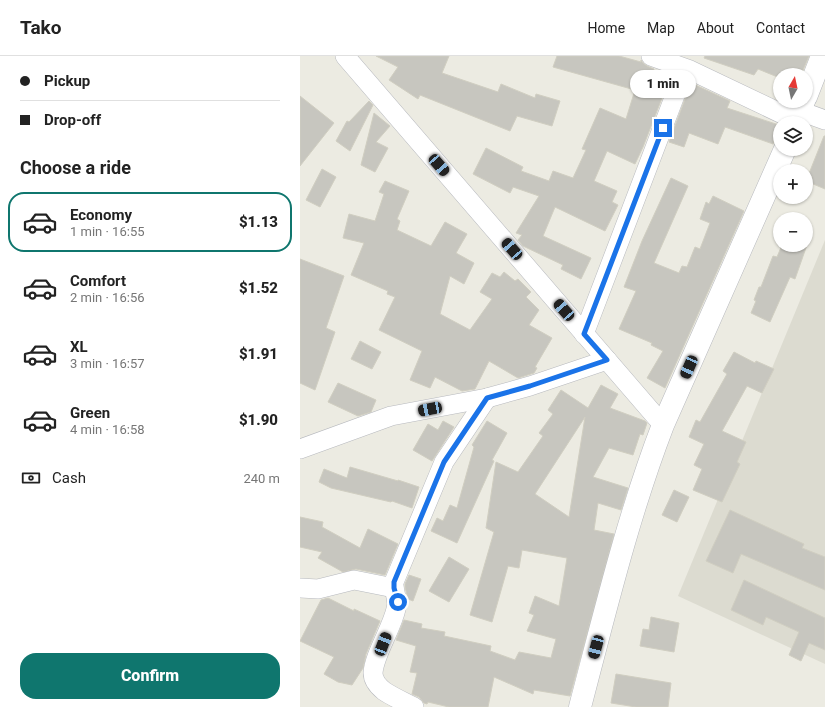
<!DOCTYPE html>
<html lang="en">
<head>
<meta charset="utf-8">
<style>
	:root { --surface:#fff; --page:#f6f6f6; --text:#222; --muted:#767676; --line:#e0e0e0; --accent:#0f766e }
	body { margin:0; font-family:Roboto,sans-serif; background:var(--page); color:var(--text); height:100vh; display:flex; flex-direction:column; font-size:15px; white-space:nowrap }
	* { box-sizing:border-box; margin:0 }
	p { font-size:13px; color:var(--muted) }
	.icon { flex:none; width:22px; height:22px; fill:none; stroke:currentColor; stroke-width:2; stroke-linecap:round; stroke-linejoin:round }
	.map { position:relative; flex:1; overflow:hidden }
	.drawer { display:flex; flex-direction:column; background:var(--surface); width:300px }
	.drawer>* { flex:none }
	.top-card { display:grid; align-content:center; height:88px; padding:0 20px; background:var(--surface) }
	.needle { width:26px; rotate:9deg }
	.buttons { position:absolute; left:473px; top:12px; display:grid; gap:8px }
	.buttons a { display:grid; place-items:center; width:40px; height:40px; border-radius:50%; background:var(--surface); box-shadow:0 1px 3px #0004; font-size:20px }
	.end { position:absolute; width:18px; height:18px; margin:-9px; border:5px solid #1a73e8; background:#fff; box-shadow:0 0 0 2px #fff }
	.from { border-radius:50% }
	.bubble { position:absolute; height:28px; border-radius:14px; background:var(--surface); box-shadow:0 1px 3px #0004; font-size:13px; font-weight:800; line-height:28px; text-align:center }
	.car { position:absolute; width:12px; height:24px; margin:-12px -6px; border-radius:5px; box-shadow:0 0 3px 1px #0007; background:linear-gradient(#222 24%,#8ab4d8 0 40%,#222 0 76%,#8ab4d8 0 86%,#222 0) }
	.top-card b { display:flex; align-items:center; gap:14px; height:38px; font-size:15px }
	.top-card b+b { border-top:1px solid var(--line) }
	.top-card i { width:10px; height:10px; background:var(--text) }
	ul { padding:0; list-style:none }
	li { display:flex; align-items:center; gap:12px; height:60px; margin:0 8px 6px; padding:0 12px; border:2px solid transparent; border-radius:16px }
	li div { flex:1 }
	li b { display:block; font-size:15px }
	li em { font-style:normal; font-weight:800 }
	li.on { border-color:var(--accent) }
	li>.icon { width:36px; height:36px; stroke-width:1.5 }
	h2 { padding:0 20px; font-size:18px; line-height:48px }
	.pay { display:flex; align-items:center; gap:10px; height:44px; padding:0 20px; font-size:15px }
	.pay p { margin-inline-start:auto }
	.primary-button { display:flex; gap:8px; margin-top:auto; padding:8px 20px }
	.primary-button a { flex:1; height:46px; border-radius:16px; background:var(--accent); color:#fff; font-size:16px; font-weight:800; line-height:46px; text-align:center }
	header { display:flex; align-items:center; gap:24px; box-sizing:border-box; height:56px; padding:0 20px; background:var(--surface); border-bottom:1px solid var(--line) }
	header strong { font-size:19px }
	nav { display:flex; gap:22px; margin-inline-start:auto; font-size:14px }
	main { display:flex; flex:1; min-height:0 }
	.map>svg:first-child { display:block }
</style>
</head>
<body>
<header>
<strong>Tako</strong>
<nav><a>Home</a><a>Map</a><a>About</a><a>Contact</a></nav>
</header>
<main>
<section class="drawer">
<div class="top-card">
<b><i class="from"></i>Pickup</b>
<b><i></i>Drop-off</b>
</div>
<h2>Choose a ride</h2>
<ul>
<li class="on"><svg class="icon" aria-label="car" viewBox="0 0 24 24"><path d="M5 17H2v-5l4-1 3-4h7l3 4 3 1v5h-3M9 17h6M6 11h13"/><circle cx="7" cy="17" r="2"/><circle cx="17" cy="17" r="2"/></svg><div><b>Economy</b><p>1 min · 16:55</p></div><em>$1.13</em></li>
<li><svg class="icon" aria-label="car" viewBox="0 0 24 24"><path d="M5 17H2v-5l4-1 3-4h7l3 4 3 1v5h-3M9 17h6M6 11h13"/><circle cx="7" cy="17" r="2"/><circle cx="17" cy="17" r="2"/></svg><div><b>Comfort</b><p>2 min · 16:56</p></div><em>$1.52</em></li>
<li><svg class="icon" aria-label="car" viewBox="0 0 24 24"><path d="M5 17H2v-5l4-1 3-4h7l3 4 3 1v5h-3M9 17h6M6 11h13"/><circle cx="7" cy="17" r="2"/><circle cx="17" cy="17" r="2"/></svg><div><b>XL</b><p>3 min · 16:57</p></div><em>$1.91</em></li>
<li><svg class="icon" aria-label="car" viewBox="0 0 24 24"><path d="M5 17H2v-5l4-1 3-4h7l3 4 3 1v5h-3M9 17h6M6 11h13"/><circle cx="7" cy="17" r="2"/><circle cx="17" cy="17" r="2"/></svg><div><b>Green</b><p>4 min · 16:58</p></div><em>$1.90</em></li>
</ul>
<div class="pay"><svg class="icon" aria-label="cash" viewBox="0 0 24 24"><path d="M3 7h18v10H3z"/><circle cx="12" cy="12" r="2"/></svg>Cash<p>240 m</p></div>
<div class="primary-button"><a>Confirm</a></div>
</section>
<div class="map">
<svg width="525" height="651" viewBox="0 0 525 651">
	<rect width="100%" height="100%" fill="#ecebe2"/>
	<polygon fill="#dcdbd0" points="525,184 525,608 378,540"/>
	<g fill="#c7c6bf" stroke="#d0cec1" fill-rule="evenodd">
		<polygon points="76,0 149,0 142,17 198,36 201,28 235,42 236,38 260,45 252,70 217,60 210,75 120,39 118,43 89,24 98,11"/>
		<polygon points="257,0 319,0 341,6 341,4 343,7 347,10 354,13 347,37 362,42 343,91 335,108 307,95 294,125 317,135 312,146 318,149 305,175 255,151 243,180 291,202 281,223 261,213 263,209 223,190 218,184 222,179 216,177 239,140 213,131 210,137 173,118 186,92 223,111 221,115 249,125 253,115 273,122 286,94 282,93 300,52 326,63 335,34 253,11"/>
		<polygon points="405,0 509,0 501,19 480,19 480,22 458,13 454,19 404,2"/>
		<polygon points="391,27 430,45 427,52 479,69 473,88 425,71 418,88 389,77 384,91 369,86"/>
		<polygon points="0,40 34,67 0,110"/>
		<polygon points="69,45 73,49 50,95 36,85 47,65 49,66"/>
		<polygon points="74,57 90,70 76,86 88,92 75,116 61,109"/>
		<polygon points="524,80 525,80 525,133 506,125"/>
		<polygon points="22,113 36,121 20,151 6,144"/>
		<polygon points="371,122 388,130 354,207 379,217 382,210 387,211 395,191 400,193 410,167 400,163 406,146 409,148 413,140 444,155 365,332 347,322 363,295 351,289 352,287 319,273 336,235 324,231 342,185"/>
		<polygon points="85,125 109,135 97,163 100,165 97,174 131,190 145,166 167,178 156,197 174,207 164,228 150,220 140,258 170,274 192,243 180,236 192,217 200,221 204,216 215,225 218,223 231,236 226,241 239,254 229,269 252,282 235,311 237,312 234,317 218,322 189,305 175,333 162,335 135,321 130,332 110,324 122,295 79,274 95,241 87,238 88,235 51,219 64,187 43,182 49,158 75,165 84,138 79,136"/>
		<polygon points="482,189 507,189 495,223 490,221 470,266 451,257 456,245 454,244 459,231 461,231 473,200 477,201"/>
		<polygon points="0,203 44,220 26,272 35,276 15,334 0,327"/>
		<polygon points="60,285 81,296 72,313 51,303"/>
		<polygon points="434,296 455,307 456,305 474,313 462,337 447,330 422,375 446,386 437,406 440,408 422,446 393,434 402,413 394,409 404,388 389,381 396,364 400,366 427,318 423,315"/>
		<polygon points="38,327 76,344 71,356 58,360 28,346"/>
		<path d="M301 329 318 338 310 352 345 365 347 367 343 379 340 378 333 399 309 392 293 421 328 432 321 454 298 447 294 474 314 478 270 640 234 634 233 638 194 621 188 651H149L128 646 127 648 124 647 119 641 112 638 117 617 110 616 116 590 96 584 104 564 122 568 121 572 145 576 144 580 191 590 190 595 215 604 219 596 251 602 256 583 227 575 234 559 229 557 235 540 259 550 267 502 222 494 219 512 208 510 192 566 170 559 194 476 186 472 196 406 218 416 243 380 239 377 253 358 248 354 261 334 288 352ZM285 361 269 461 235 438Z"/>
		<polygon points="143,365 154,371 132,405 113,394 128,368 138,374"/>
		<polygon points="187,365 207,377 192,404 194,405 157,487 131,475 137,462 143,465 150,449 157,452 174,391 172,389"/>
		<polygon points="50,411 98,425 98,424 119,431 112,452 92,445 91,446 31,432 19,426 24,413 47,422"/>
		<polygon points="374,434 389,441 377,466 362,459"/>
		<polygon points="430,454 504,488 502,492 525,501 525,534 441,498 433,517 406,505"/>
		<polygon points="0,461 23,466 22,471 60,492 68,473 98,488 85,519 56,513 43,516 18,502 22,496 0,491"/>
		<polygon points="149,501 169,513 149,546 129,535"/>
		<polygon points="109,519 121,523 113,545 108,543 105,531 105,528"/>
		<polygon points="444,524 525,562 525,594 509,587 501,605 489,599 499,576 466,561 463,569 431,554"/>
		<polygon points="28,542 54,555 54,553 80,565 66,598 63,612 52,629 38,626 24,618 34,601 0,585 21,544"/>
		<polygon points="351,561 379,567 374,596 340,590 343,573 349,574"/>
		<polygon points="316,618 371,627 368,651 336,651 311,647"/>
	</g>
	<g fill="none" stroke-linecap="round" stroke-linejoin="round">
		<defs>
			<g id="minor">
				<polyline points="45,0 363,369"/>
				<polyline points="351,0 390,14 497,65"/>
				<polyline points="500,55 525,64"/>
				<polyline points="284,278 385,13"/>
				<polyline points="0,393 91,360 187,342 230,330 307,304"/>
				<polyline points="0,532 18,533 54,524 94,532"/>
				<path d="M114 651C104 646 93 641 84 635 79 631 73 624 73 617 74 599 92 572 96 553 99 543 93 536 94 526L144 406 187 342"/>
			</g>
			<g id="tertiary">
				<polyline points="506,41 522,0"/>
				<polyline points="497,67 504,45"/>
				<path d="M280 651C305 556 328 460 363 369L485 93"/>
			</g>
		</defs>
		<use href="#minor" stroke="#b7b9be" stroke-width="20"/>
		<use href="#tertiary" stroke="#b7b9be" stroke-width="23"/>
		<use href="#minor" stroke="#fff" stroke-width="19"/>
		<use href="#tertiary" stroke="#fff" stroke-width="22"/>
	</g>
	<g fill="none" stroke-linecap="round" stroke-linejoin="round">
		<polyline stroke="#1a73e8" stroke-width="5" points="98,546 94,532 94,526 144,406 187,342 230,330 307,304 284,278 363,72"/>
	</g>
</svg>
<div class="buttons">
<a><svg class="needle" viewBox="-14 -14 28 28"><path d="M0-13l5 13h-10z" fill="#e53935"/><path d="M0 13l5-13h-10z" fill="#767676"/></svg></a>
<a><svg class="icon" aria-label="layers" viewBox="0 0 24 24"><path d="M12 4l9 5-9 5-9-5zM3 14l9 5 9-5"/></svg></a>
<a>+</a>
<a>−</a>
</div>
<i class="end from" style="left:98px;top:546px"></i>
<i class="end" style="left:363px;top:72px"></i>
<div class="bubble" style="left:330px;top:14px;width:66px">1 min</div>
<i class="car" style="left:139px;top:109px;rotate:139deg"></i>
<i class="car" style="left:212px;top:193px;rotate:319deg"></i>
<i class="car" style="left:264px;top:254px;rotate:319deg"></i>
<i class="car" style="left:389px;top:311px;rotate:204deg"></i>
<i class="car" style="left:130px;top:353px;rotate:259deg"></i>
<i class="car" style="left:83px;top:588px;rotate:21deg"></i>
<i class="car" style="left:296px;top:591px;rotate:195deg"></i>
</div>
</main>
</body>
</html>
